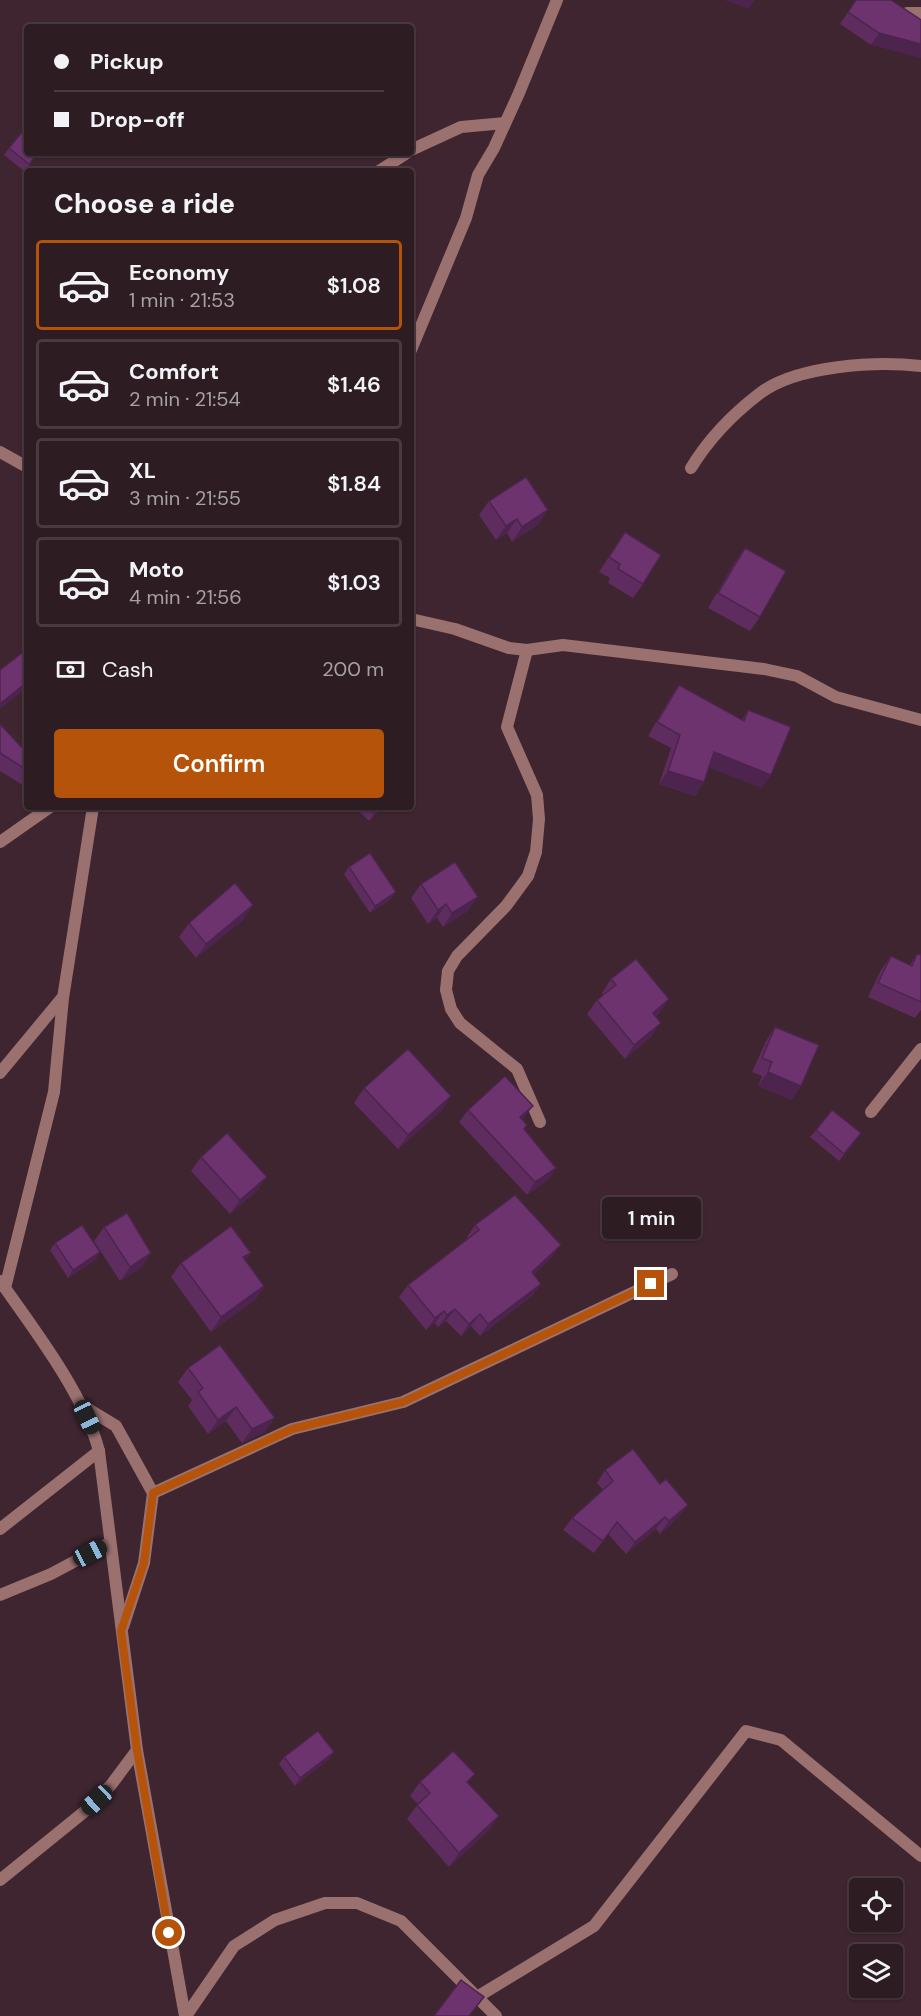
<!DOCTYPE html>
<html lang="en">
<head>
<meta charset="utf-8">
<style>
	:root { --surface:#2e1c23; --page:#3a2930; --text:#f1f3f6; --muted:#a7a1a6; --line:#493a41; --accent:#b45309 }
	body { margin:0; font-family:"DM Sans",sans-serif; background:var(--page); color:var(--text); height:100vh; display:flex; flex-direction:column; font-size:22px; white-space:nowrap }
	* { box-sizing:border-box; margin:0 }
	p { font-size:20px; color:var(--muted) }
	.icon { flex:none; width:33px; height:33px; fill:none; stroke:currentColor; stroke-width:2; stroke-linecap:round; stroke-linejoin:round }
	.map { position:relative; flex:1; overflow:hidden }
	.drawer { position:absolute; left:24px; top:168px; width:390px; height:642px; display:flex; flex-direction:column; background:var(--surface); border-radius:6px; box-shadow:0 2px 4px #0004,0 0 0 2px var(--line) }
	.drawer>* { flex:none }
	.hud { position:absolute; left:24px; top:24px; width:390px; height:132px; border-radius:6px; box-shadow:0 2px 4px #0004,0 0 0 2px var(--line); display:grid; align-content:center; height:132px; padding:0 30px; background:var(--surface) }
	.controls { position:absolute; left:849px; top:1878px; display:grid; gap:12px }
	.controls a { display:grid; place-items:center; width:54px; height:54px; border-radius:6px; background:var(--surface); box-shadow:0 2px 4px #0004,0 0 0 2px var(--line); font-size:30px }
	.end { position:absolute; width:27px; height:27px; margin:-14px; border:8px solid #b45309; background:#fff; box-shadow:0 0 0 3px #fff }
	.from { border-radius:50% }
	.bubble { position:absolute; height:42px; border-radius:6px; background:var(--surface); box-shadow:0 2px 4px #0004,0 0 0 2px var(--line); font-size:20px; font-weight:600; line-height:42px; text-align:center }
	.car { position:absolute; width:18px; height:36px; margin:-18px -9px; border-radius:8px; box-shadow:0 0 4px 2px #0007; background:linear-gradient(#222 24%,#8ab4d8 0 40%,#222 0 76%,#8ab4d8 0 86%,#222 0) }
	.hud b { display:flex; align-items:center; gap:21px; height:57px; font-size:22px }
	.hud b+b { border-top:2px solid var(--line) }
	.hud i { width:15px; height:15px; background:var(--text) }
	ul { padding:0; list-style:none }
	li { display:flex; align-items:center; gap:18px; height:90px; margin:0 12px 9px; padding:0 18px; border:3px solid var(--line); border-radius:6px }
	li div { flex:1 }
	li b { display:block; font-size:22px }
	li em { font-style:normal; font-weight:600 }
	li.active { border-color:var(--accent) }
	li>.icon { width:54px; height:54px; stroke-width:1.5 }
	h2 { padding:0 30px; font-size:27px; line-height:72px }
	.pay { display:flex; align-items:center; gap:15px; height:66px; padding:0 30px; font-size:22px }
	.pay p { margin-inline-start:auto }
	.primary-button { display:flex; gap:12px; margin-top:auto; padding:12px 30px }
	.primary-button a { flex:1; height:69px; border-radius:6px; background:var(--accent); color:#fff; font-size:24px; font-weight:600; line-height:69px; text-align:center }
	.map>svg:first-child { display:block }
</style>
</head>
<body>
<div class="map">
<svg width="921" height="2016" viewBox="0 0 921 2016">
	<rect width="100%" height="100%" fill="#3e252f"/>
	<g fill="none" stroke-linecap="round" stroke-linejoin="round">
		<g stroke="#9a716f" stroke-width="12">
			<polyline points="0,1529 99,1451"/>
			<polyline points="0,1595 51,1574 109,1543"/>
		</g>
		<g stroke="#9a716f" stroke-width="12">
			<polyline points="907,13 921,13"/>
			<polyline points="411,150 461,127 505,123"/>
			<polyline points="379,171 407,153"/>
			<polyline points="411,350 466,218 478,175 494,148 519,93 557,0"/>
			<polyline points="0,452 27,467"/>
			<path d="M691 468C708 440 733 414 759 394 796 365 877 361 921 366"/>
			<polyline points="411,619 455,629 509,648 527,650 563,645 764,669 797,676 836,697 921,720"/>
			<polyline points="527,650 507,727 537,795 539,819 536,852 528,876 506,906 457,956 448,971 446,990 451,1009 460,1023 517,1069 540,1122"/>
			<polyline points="0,842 50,807"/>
			<polyline points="0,1073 62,998"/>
			<polyline points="871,1112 921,1049"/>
			<path d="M0 1281C34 1329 85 1396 99 1451L137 1750 185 2016"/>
			<polyline points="5,1288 54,1092 63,998 93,807"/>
			<polyline points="83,1406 116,1426 153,1493 144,1563 123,1627"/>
			<polyline points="153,1493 292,1429 403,1402 672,1274"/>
			<polyline points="0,1880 84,1812 111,1785 137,1750"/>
			<polyline points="477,1997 594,1926 746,1731 781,1740 921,1856"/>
			<polyline points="186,2016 234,1946 275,1920 325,1903 357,1903 401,1921 496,2016"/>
		</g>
	</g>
	<g fill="#5e2c5f">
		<polygon points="856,0 921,20 871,45 840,24"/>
		<polygon points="9,148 39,153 24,171 4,155"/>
		<polygon points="489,501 539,524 512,542 507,533 496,540 479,515"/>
		<polygon points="625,532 643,584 633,598 608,583 610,578 599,572"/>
		<polygon points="745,548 760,617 750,631 708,608 735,562"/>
		<polygon points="679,685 742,720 748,710 762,788 709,767 704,782 695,796 659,784 671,748 648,736 670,698"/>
		<polygon points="0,724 27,753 27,786 26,787 0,771"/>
		<polygon points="355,807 383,807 369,821"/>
		<polygon points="349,867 391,899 370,913 344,874"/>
		<polygon points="421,884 468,911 443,927 437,918 428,924 411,898"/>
		<polygon points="244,919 196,958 179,937 189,923"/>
		<polygon points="917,954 921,955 921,1010 915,1018 868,997 881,970 891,956 910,965"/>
		<polygon points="611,979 669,999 659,1013 656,1016 651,1037 625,1059 587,1014 597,1000 603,995 602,993"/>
		<polygon points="775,1027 801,1086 791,1100 758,1086 762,1076 752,1072 766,1041"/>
		<polygon points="364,1088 451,1096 441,1111 398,1149 354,1103"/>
		<polygon points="468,1110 524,1118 522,1119 524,1129 556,1168 548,1180 527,1195 459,1122"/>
		<polygon points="816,1130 861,1133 839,1161 810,1137"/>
		<polygon points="201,1157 257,1191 230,1214 191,1171"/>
		<polygon points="475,1225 552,1257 534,1274 541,1284 532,1296 480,1336 471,1326 461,1336 446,1321 438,1327 435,1323 426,1330 399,1297 408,1285 468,1239 467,1237"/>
		<polygon points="104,1227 142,1267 120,1281 94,1241"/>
		<polygon points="55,1243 100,1252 95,1260 68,1278 50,1250"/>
		<polygon points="251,1253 245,1260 264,1286 255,1300 211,1332 171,1277 181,1263"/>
		<polygon points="220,1345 265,1432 242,1443 226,1421 208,1434 188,1406 192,1400 178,1382 188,1368"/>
		<polygon points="605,1470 679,1517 660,1534 656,1529 626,1554 608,1534 594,1553 563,1530 572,1518 603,1490 597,1483"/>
		<polygon points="284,1757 329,1759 295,1786 279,1764"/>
		<polygon points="420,1782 468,1784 499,1816 489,1830 449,1867 407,1819 418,1804 410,1796"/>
	</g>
	<g fill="#4c244e">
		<polygon points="724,0 755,0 749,9"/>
		<polygon points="879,33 921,44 921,58 871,45"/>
		<polygon points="548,510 539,524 512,542 522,527"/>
		<polygon points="517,519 507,533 496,540 506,526"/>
		<polygon points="27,682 27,688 0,709 0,704"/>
		<polygon points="714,752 771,775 762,788 705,766"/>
		<polygon points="668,771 704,782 695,796 659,784"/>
		<polygon points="381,807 383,807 369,821 374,814"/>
		<polygon points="396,892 391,899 370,913 375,906"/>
		<polygon points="478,897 468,911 443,927 452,913"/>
		<polygon points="446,904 437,918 428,924 438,910"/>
		<polygon points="253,905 244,919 196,958 206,944"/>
		<polygon points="669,999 659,1013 643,1027 653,1013"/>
		<polygon points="661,1023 651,1037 625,1059 634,1045"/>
		<polygon points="768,1072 801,1086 791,1100 758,1086"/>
		<polygon points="451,1096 441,1111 398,1149 408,1135"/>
		<polygon points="533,1106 524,1118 512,1129 520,1117"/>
		<polygon points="556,1168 548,1180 527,1195 535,1182"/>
		<polygon points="267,1177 257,1191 230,1214 240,1200"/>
		<polygon points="561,1245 552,1257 523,1284 532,1272"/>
		<polygon points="100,1252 95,1260 68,1278 73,1270"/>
		<polygon points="151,1253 142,1267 120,1281 130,1267"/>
		<polygon points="251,1253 241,1267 243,1257"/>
		<polygon points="541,1284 532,1296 480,1336 488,1324"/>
		<polygon points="264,1286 255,1300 211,1332 221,1317"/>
		<polygon points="455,1309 446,1321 438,1327 447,1315"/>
		<polygon points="444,1311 435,1323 426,1330 435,1318"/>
		<polygon points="480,1314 471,1326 461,1336 469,1324"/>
		<polygon points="236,1407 226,1421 208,1434 218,1420"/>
		<polygon points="275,1418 265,1432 242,1443 252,1429"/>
		<polygon points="688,1505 679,1517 660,1534 669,1521"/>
		<polygon points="665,1517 656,1529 626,1554 635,1542"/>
		<polygon points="334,1752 329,1759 295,1786 300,1778"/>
		<polygon points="499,1816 489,1830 449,1867 459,1853"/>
	</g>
	<g fill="#6d336f" stroke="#4c244e" stroke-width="1.5">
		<polygon points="856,0 891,0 921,20 921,44 879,33 848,12"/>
		<polygon points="27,126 27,153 38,153 29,164 9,148"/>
		<polygon points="526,477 548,510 522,527 517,519 506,526 489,501"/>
		<polygon points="625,532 661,555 643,584 618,569 620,564 609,557"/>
		<polygon points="745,548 786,571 760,617 718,593"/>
		<polygon points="27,649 27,682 0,704 0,670"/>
		<polygon points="679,685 744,721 748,710 791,727 771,775 714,752 704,782 668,771 680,735 657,722"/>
		<polygon points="0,724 27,753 27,770 0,753"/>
		<polygon points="368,807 381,807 374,814"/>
		<polygon points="370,853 396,892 375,906 349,867"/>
		<polygon points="455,862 478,897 452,913 446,904 438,910 421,884"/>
		<polygon points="235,883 253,905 206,944 189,923"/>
		<polygon points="917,954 921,955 921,1002 878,983 891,956 912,966"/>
		<polygon points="636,959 669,999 653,1013 661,1023 634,1045 597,1000 616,985 611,979"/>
		<polygon points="775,1027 819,1045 801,1086 768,1072 772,1062 762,1058"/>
		<polygon points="408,1049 451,1096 408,1135 364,1088"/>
		<polygon points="505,1076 533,1106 520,1117 527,1125 524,1129 556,1168 535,1182 468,1110"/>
		<polygon points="832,1110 861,1133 844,1154 816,1130"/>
		<polygon points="227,1133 267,1177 240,1200 201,1157"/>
		<polygon points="515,1195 561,1245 532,1272 541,1284 488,1324 480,1314 469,1324 455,1309 447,1315 444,1311 435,1318 408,1285 479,1230 475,1225"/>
		<polygon points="127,1213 151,1253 130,1267 104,1227"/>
		<polygon points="82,1225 100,1252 73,1270 55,1243"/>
		<polygon points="231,1226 251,1253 243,1257 264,1286 221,1317 181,1263"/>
		<polygon points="220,1345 275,1418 252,1429 236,1407 218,1420 198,1392 203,1388 188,1368"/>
		<polygon points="633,1449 660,1484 666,1479 688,1505 669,1521 665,1517 635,1542 617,1522 603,1541 572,1518 613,1481 605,1470"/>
		<polygon points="318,1731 334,1752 300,1778 284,1757"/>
		<polygon points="453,1751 475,1774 467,1782 499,1816 459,1853 417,1805 430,1793 420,1782"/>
		<polygon points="461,1980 484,1997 469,2016 434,2016"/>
	</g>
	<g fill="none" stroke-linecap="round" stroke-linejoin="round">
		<polyline stroke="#b45309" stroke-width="8" points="169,1933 137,1750 121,1631 144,1563 153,1493 292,1429 403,1402 651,1284"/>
	</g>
</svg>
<div class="controls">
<a><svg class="icon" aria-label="locate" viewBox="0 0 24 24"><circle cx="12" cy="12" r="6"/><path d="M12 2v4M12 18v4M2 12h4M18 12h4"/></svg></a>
<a><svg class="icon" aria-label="layers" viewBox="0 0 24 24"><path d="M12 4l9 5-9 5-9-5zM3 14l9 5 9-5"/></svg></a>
</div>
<i class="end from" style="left:169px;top:1933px"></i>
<i class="end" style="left:651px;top:1284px"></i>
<div class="bubble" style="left:602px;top:1197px;width:99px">1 min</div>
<i class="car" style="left:87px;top:1417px;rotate:155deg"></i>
<i class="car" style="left:90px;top:1553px;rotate:62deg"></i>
<i class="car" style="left:97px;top:1800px;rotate:227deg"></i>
<div class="hud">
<b><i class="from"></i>Pickup</b>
<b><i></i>Drop-off</b>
</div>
<section class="drawer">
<h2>Choose a ride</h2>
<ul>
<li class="active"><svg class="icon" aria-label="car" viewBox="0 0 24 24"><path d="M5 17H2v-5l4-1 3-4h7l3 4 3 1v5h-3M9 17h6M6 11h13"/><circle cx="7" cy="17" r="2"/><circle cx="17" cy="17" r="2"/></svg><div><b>Economy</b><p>1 min · 21:53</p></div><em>$1.08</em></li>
<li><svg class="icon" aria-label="car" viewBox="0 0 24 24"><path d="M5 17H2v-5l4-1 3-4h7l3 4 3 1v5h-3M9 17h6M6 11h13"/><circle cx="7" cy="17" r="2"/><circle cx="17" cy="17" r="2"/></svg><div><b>Comfort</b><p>2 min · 21:54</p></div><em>$1.46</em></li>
<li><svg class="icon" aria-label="car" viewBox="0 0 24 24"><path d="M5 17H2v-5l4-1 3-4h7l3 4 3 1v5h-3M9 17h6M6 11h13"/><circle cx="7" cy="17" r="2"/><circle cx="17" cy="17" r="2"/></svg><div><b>XL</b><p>3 min · 21:55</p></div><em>$1.84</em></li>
<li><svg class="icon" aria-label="car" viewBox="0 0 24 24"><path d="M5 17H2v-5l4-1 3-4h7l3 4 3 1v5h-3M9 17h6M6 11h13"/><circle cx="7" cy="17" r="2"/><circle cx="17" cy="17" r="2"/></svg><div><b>Moto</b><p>4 min · 21:56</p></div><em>$1.03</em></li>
</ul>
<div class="pay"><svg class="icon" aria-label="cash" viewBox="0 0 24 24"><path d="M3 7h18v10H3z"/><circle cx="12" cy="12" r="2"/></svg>Cash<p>200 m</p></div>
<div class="primary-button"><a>Confirm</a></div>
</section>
</div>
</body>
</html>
